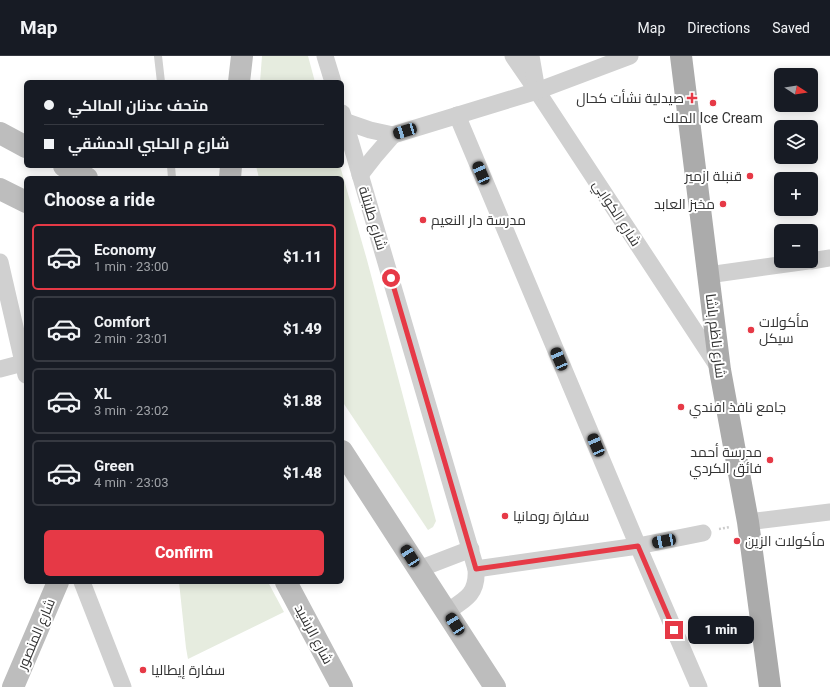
<!DOCTYPE html>
<html lang="en">
<head>
<meta charset="utf-8">
<style>
	:root { --surface:#171b24; --page:#20242c; --text:#f1f3f6; --muted:#9ea1a6; --line:#363941; --accent:#e63946 }
	body { margin:0; font-family:Roboto,Cairo,sans-serif; background:var(--page); color:var(--text); height:100vh; display:flex; flex-direction:column; font-size:15px; white-space:nowrap }
	* { box-sizing:border-box; margin:0 }
	p { font-size:13px; color:var(--muted) }
	.icon { flex:none; width:22px; height:22px; fill:none; stroke:currentColor; stroke-width:2; stroke-linecap:round; stroke-linejoin:round }
	.map { position:relative; flex:1; overflow:hidden }
	.side { position:absolute; left:24px; top:120px; width:320px; height:408px; display:flex; flex-direction:column; background:var(--surface); border-radius:6px; box-shadow:0 2px 10px #0003 }
	.side>* { flex:none }
	.banner { position:absolute; left:24px; top:24px; width:320px; height:88px; border-radius:6px; box-shadow:0 2px 10px #0003; display:grid; align-content:center; height:88px; padding:0 20px; background:var(--surface) }
	.needle { width:26px; rotate:102deg }
	.buttons { position:absolute; left:774px; top:12px; display:grid; gap:8px }
	.buttons a { display:grid; place-items:center; width:44px; height:44px; border-radius:6px; background:var(--surface); box-shadow:0 2px 10px #0003; font-size:20px }
	.end { position:absolute; width:18px; height:18px; margin:-9px; border:5px solid #e63946; background:#fff; box-shadow:0 0 0 2px #fff }
	.from { border-radius:50% }
	.bubble { position:absolute; height:28px; border-radius:6px; background:var(--surface); box-shadow:0 2px 10px #0003; font-size:13px; font-weight:800; line-height:28px; text-align:center }
	.car { position:absolute; width:12px; height:24px; margin:-12px -6px; border-radius:5px; box-shadow:0 0 3px 1px #0007; background:linear-gradient(#222 24%,#8ab4d8 0 40%,#222 0 76%,#8ab4d8 0 86%,#222 0) }
	.banner b { display:flex; align-items:center; gap:14px; height:38px; font-size:15px }
	.banner b+b { border-top:1px solid var(--line) }
	.banner i { width:10px; height:10px; background:var(--text) }
	ul { padding:0; list-style:none }
	li { display:flex; align-items:center; gap:12px; height:66px; margin:0 8px 6px; padding:0 12px; border:2px solid var(--line); border-radius:6px }
	li div { flex:1 }
	li b { display:block; font-size:15px }
	li em { font-style:normal; font-weight:800 }
	li.current { border-color:var(--accent) }
	li>.icon { width:36px; height:36px; stroke-width:1.5 }
	h2 { padding:0 20px; font-size:18px; line-height:48px }
	.primary-button { display:flex; gap:8px; margin-top:auto; padding:8px 20px }
	.primary-button a { flex:1; height:46px; border-radius:6px; background:var(--accent); color:#fff; font-size:16px; font-weight:800; line-height:46px; text-align:center }
	header { display:flex; align-items:center; gap:24px; box-sizing:border-box; height:56px; padding:0 20px; background:var(--surface); border-bottom:1px solid var(--line) }
	header strong { font-size:19px }
	nav { display:flex; gap:22px; margin-inline-start:auto; font-size:14px }
	.map>svg:first-child { display:block }
</style>
</head>
<body>
<header>
<strong>Map</strong>
<nav><a>Map</a><a>Directions</a><a>Saved</a></nav>
</header>
<div class="map">
<svg width="830" height="631" viewBox="0 0 830 631">
	<rect width="100%" height="100%" fill="#fff"/>
	<g fill="#e6ecdf">
		<polygon points="262,0 308,0 315,26 260,26"/>
		<polygon points="256,110 340,110 367,204 436,465 433,471 428,474 342,345 342,122 259,122"/>
		<polygon points="179,526 268,526 284,556 188,603 186,592"/>
	</g>
	<g fill="none" stroke-linecap="round" stroke-linejoin="round">
		<polyline stroke="#cdcdcd" stroke-width="2.5" stroke-dasharray="2 2" stroke-linecap="butt" points="719,473 730,471"/>
		<g stroke="#d0d0d0" stroke-width="8">
			<polyline points="158,0 161,26"/>
			<polyline points="171,110 172,122"/>
		</g>
		<g stroke="#d0d0d0" stroke-width="17">
			<polyline points="325,0 333,26"/>
			<polyline points="513,0 537,35 719,312"/>
			<polyline points="531,0 536,29"/>
			<path d="M342 57 476 513C478 538 465 544 446 556"/>
			<polyline points="457,59 638,490 699,631"/>
			<polyline points="344,65 370,74 393,79 537,35 630,0"/>
			<polyline points="360,119 374,101 393,79"/>
			<polyline points="811,205 830,202"/>
			<polyline points="0,206 26,319"/>
			<polyline points="708,219 808,205"/>
			<polyline points="0,313 23,307"/>
			<polyline points="748,466 830,456"/>
			<polyline points="419,513 471,493"/>
			<polyline points="476,513 638,490 703,477"/>
			<polyline points="82,526 123,631"/>
		</g>
		<g stroke="#bdbdbd" stroke-width="22">
			<polyline points="239,26 242,0"/>
			<polyline points="0,77 26,91"/>
			<polyline points="64,110 87,122"/>
			<polyline points="230,122 231,110"/>
			<polyline points="0,133 26,146"/>
			<polyline points="342,395 495,631"/>
			<polyline points="286,526 342,631"/>
			<polyline points="13,631 58,526"/>
		</g>
		<polyline stroke="#ababab" stroke-width="22" points="681,0 720,314 748,466 770,631"/>
	</g>
	<g fill="none" stroke-linecap="round" stroke-linejoin="round">
		<polyline stroke="#e63946" stroke-width="5" points="391,222 476,513 638,490 674,574"/>
	</g>
	<g fill="#e63946" stroke="#fff" stroke-width="1.5">
		<path d="M690 36h4v4h4v4h-4v4h-4v-4h-4v-4h4z"/>
		<circle cx="713" cy="47" r="4"/>
		<circle cx="750" cy="120" r="4"/>
		<circle cx="723" cy="148" r="4"/>
		<circle cx="423" cy="164" r="4"/>
		<circle cx="751" cy="274" r="4"/>
		<circle cx="681" cy="351" r="4"/>
		<circle cx="770" cy="404" r="4"/>
		<circle cx="505" cy="460" r="4"/>
		<circle cx="737" cy="485" r="4"/>
		<circle cx="143" cy="614" r="4"/>
	</g>
	<g text-anchor="middle" stroke-width="4" stroke-linejoin="round" paint-order="stroke">
		<g font-size="14" fill="#333" stroke="#fff" text-anchor="start">
			<text x="684" y="47" text-anchor="end">صيدلية نشأت كحال</text>
			<text x="713" y="67" text-anchor="middle">الملك Ice Cream</text>
			<text x="742" y="125" text-anchor="end">قنبلة ازمير</text>
			<text x="715" y="153" text-anchor="end">مخبز العابد</text>
			<text x="431" y="169">مدرسة دار النعيم</text>
			<text x="759" y="271">مأكولات<tspan x="759" dy="16">سيكل</tspan></text>
			<text x="689" y="356">جامع نافذ افندي</text>
			<text x="762" y="401" text-anchor="end">مدرسة أحمد<tspan x="762" dy="16">فائق الكردي</tspan></text>
			<text x="513" y="465">سفارة رومانيا</text>
			<text x="745" y="490">مأكولات الزين</text>
			<text x="151" y="619">سفارة إيطاليا</text>
		</g>
		<g font-size="14" fill="#333" stroke="#fff">
			<text transform="translate(617 157) rotate(57)" y="5">شارع الكوابي</text>
			<text transform="translate(373 162) rotate(73)" y="5">شارع طليتلة</text>
			<text transform="translate(716 280) rotate(83)" y="5">شارع ناظم باشا</text>
			<text transform="translate(36 578) rotate(-67)" y="5">شارع المنصور</text>
			<text transform="translate(314 578) rotate(62)" y="5">شارع الرشيد</text>
		</g>
	</g>
</svg>
<div class="buttons">
<a><svg class="needle" viewBox="-14 -14 28 28"><path d="M0-13l5 13h-10z" fill="#e53935"/><path d="M0 13l5-13h-10z" fill="#9ea1a6"/></svg></a>
<a><svg class="icon" aria-label="layers" viewBox="0 0 24 24"><path d="M12 4l9 5-9 5-9-5zM3 14l9 5 9-5"/></svg></a>
<a>+</a>
<a>−</a>
</div>
<i class="end from" style="left:391px;top:222px"></i>
<i class="end" style="left:674px;top:574px"></i>
<div class="bubble" style="left:688px;top:560px;width:66px">1 min</div>
<i class="car" style="left:405px;top:75px;rotate:253deg"></i>
<i class="car" style="left:481px;top:117px;rotate:337deg"></i>
<i class="car" style="left:559px;top:303px;rotate:337deg"></i>
<i class="car" style="left:596px;top:389px;rotate:337deg"></i>
<i class="car" style="left:664px;top:485px;rotate:259deg"></i>
<i class="car" style="left:410px;top:500px;rotate:327deg"></i>
<i class="car" style="left:455px;top:568px;rotate:327deg"></i>
<div class="banner">
<b><i class="from"></i>متحف عدنان المالكي</b>
<b><i></i>شارع م الحلبي الدمشقي</b>
</div>
<section class="side">
<h2>Choose a ride</h2>
<ul>
<li class="current"><svg class="icon" aria-label="car" viewBox="0 0 24 24"><path d="M5 17H2v-5l4-1 3-4h7l3 4 3 1v5h-3M9 17h6M6 11h13"/><circle cx="7" cy="17" r="2"/><circle cx="17" cy="17" r="2"/></svg><div><b>Economy</b><p>1 min · 23:00</p></div><em>$1.11</em></li>
<li><svg class="icon" aria-label="car" viewBox="0 0 24 24"><path d="M5 17H2v-5l4-1 3-4h7l3 4 3 1v5h-3M9 17h6M6 11h13"/><circle cx="7" cy="17" r="2"/><circle cx="17" cy="17" r="2"/></svg><div><b>Comfort</b><p>2 min · 23:01</p></div><em>$1.49</em></li>
<li><svg class="icon" aria-label="car" viewBox="0 0 24 24"><path d="M5 17H2v-5l4-1 3-4h7l3 4 3 1v5h-3M9 17h6M6 11h13"/><circle cx="7" cy="17" r="2"/><circle cx="17" cy="17" r="2"/></svg><div><b>XL</b><p>3 min · 23:02</p></div><em>$1.88</em></li>
<li><svg class="icon" aria-label="car" viewBox="0 0 24 24"><path d="M5 17H2v-5l4-1 3-4h7l3 4 3 1v5h-3M9 17h6M6 11h13"/><circle cx="7" cy="17" r="2"/><circle cx="17" cy="17" r="2"/></svg><div><b>Green</b><p>4 min · 23:03</p></div><em>$1.48</em></li>
</ul>
<div class="primary-button"><a>Confirm</a></div>
</section>
</div>
</body>
</html>
